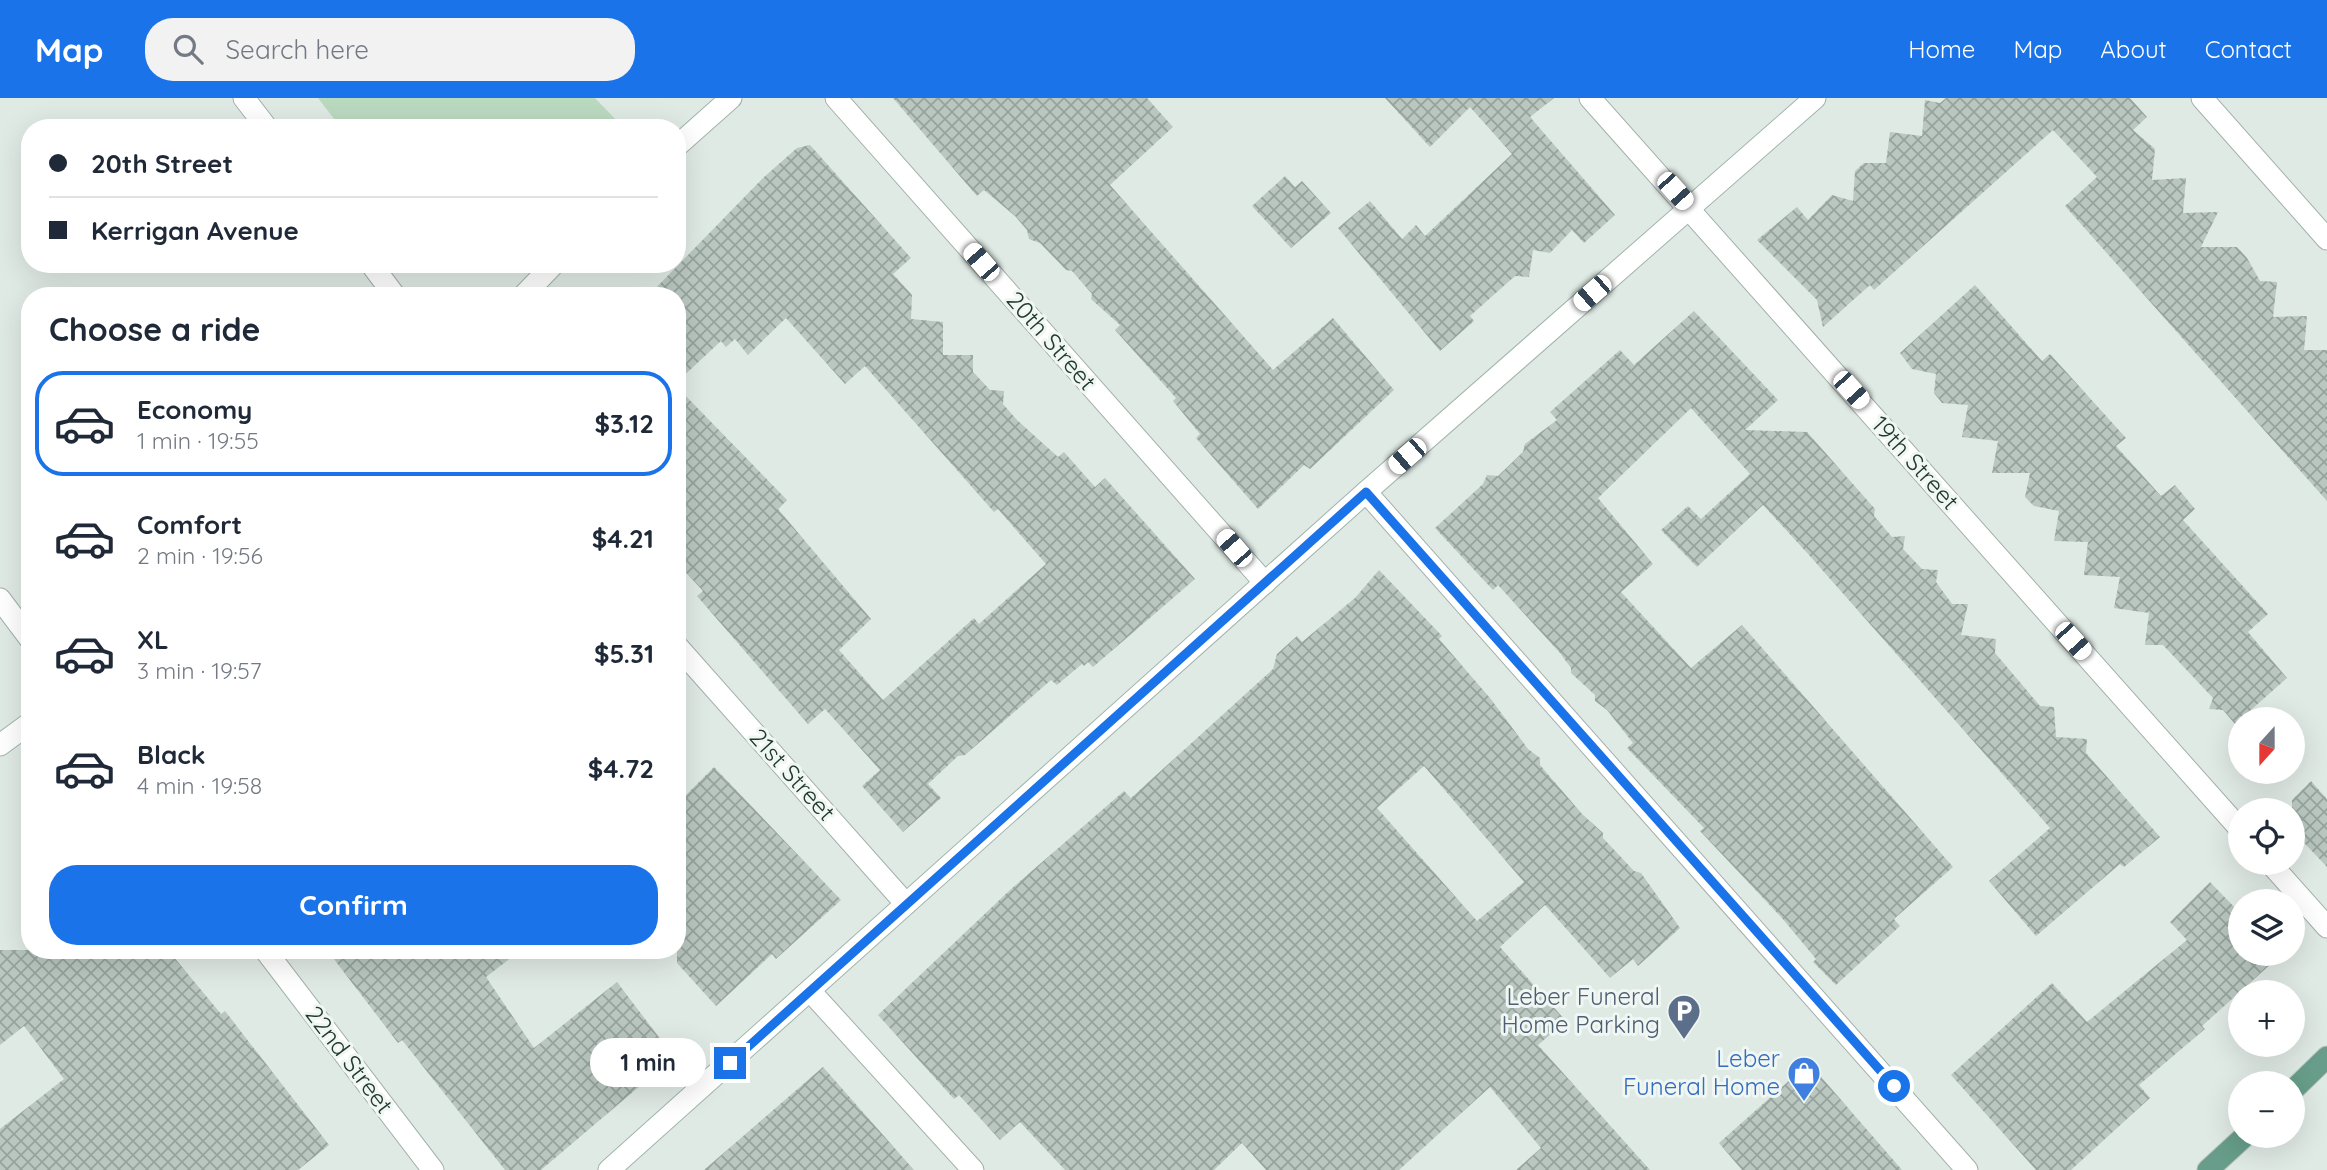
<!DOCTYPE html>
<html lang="en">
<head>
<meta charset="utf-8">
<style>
	:root { --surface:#fff; --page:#f2f2f3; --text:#1f2937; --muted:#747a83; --line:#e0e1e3; --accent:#1a73e8 }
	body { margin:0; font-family:Quicksand,sans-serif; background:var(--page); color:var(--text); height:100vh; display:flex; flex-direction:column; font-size:26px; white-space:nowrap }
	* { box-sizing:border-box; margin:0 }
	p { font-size:23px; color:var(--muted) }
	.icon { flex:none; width:38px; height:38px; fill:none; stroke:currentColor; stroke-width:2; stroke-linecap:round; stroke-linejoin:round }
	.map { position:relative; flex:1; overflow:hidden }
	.sheet { position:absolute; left:21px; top:189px; width:665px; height:672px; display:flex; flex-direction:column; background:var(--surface); border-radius:28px; box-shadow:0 7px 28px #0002 }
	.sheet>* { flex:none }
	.banner { position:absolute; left:21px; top:21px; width:665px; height:154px; border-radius:28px; box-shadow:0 7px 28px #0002; display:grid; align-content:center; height:154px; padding:0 28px; background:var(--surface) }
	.needle { width:46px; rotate:201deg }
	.controls { position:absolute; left:2228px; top:609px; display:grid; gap:14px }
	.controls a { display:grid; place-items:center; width:77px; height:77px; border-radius:50%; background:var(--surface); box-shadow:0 7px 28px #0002; font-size:35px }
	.end { position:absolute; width:32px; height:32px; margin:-16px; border:9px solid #1a73e8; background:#fff; box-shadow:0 0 0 4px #fff }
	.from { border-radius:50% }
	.bubble { position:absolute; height:49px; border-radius:24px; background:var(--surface); box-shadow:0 7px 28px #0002; font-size:23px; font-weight:800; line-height:49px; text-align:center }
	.car { position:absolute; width:21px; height:42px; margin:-21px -10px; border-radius:9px; box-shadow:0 0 5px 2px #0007; background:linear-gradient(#fff 24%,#345 0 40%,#fff 0 76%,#345 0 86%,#fff 0) }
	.banner b { display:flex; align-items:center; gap:24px; height:66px; font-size:26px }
	.banner b+b { border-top:2px solid var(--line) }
	.banner i { width:18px; height:18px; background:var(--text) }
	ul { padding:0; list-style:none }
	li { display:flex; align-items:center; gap:21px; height:105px; margin:0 14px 10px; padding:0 14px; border:4px solid transparent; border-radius:28px }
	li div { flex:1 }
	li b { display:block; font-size:26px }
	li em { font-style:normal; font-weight:800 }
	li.on { border-color:var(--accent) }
	li>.icon { width:63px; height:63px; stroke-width:1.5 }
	h2 { padding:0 28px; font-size:32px; line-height:84px }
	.action { display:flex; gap:14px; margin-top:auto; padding:14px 28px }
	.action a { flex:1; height:80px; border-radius:28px; background:var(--accent); color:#fff; font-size:28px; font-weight:800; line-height:80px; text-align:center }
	header { display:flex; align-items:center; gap:42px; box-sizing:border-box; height:98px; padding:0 35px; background:var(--accent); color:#fff }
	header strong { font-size:33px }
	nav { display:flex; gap:38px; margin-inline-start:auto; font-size:24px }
	.search { width:490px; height:63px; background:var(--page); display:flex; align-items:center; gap:18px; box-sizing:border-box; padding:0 24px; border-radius:28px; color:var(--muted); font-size:26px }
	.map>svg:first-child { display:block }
</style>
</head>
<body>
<header>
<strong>Map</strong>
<div class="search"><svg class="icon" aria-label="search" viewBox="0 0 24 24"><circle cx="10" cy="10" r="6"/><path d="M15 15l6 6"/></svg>Search here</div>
<nav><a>Home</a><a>Map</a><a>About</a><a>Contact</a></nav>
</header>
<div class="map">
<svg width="2327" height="1072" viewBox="0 0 2327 1072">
	<defs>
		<pattern id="building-cross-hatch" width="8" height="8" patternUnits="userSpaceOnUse" patternTransform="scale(1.75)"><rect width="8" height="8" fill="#b9c7c0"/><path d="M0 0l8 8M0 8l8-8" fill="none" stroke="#96a39d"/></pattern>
	</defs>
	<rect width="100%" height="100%" fill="#e0eae5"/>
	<polygon fill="#badac0" points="318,0 595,0 620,26 616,30 341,30"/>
	<g fill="url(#building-cross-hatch)" fill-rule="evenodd">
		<polygon points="893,0 1147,0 1173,29 1110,87 1273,272 1333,220 1394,292 1310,371 1304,367 1258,411 1196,340 1200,336 1173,303 1176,300 1115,232 1120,227 1091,201 1092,196 1072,173 1066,172 1040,145 1029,141 1027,132 1015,118 984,92 977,98"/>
		<polygon points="1385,0 1554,0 1530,19 1615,117 1584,145 1572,132 1550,155 1533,152 1529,179 1515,178 1470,218 1474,223 1440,253 1338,130 1370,103 1402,141 1416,127 1425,138 1512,56 1470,9 1430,49"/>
		<polygon points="1946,0 2130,0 2147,19 2133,32 2155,51 2152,82 2186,80 2183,115 2218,114 2201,149 2237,149 2247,160 2260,183 2277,184 2273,219 2307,218 2304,252 2327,252 2327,403 2065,108 2097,79 2053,32 1874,192 1870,187 1823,229 1817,202 1757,142 1797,109 1808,122 1832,97 1853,103 1855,73 1864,65 1886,65 1890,34 1922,38 1925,2 1940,5"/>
		<polygon points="810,47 911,160 893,176 912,197 911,221 943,224 943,257 973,257 973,274 990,292 1004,293 1003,306 1017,322 1058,359 1064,354 1095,389 1105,380 1195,481 1093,569 1088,564 1084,568 1082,566 1057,587 1051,582 965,657 958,658 928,686 941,700 903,734 862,688 880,672 825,611 808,626 697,498 703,493 677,465 677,289 787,402 778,411 871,521 839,552 883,602 974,520 979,526 1046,466 998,411 994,414 865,268 845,286 786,220 748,257 735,241 726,249 721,243 677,284 677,198 648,198 763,80 797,50"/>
		<polygon points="1285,78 1295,89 1302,83 1331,115 1291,150 1252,108"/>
		<polygon points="1975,187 2042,263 2050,256 2126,340 2116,348 2161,398 2175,387 2195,411 2183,422 2268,516 2248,534 2287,580 2235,626 2223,612 2209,611 2213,600 2163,547 2145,547 2149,515 2114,510 2120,479 2084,477 2088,444 2054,443 2059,413 2034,408 2025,399 2030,375 1992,375 1998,343 1962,339 1968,307 1942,305 1934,295 1936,276 1912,271 1900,255"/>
		<polygon points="1694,213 1778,302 1745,332 1807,334 1875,411 1874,418 1892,439 1905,438 1903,451 1922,471 1938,472 1936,484 1952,506 1968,506 1961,537 1996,541 1995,555 2024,589 2040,608 2054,609 2056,639 2087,641 2086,655 2160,739 2124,769 2120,766 2036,838 1989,783 2050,730 1809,457 1763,407 1697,469 1661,432 1688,408 1701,421 1750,376 1691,310 1598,400 1653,466 1621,494 1691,570 1742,527 1953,769 1894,821 1900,828 1836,887 1813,864 1816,861 1782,820 1700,733 1704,730 1627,650 1633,645 1607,612 1595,603 1595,597 1571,575 1571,570 1560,555 1498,487 1493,492 1435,430 1483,386 1487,377 1498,378 1523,354 1525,346 1557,322 1550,314 1620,252 1634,267"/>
		<path d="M1379 472 1442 538 1439 541 1490 600 1528 651 1540 660V667L1582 716 1603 735V740L1634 773 1641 775 1680 830 1638 868 1633 861 1610 880 1545 807 1500 849 1566 923 1538 947 1650 1072H1516L1541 1050 1490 989 1399 1072H1266L1242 1045 1214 1072H1065L1020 1024 1000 1042 959 997 954 1001 878 917 1010 792 1124 693 1131 700 1273 571 1277 556 1297 538 1302 544 1355 500ZM1424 668 1524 784 1477 823 1377 710Z"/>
		<polygon points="714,669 841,802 776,861 772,856 716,908 677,865 677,706"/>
		<polygon points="2311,683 2327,701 2327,769 2292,732 2292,702"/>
		<polygon points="2210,784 2240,815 2240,856 2282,856 2202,928 2205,931 2139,987 2150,1000 2071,1072 2036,1072 1951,977 2052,885 2087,924 2187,842 2170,824"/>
		<polygon points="0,852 168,852 221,916 225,913 329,1047 298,1072 0,1072 0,1031 64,981 24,928 0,947"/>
		<polygon points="327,852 521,852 486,879 534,950 617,884 674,959 541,1072 505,1072 402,942 398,945"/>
		<polygon points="1809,965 1902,1072 1742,1072 1719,1045"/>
		<polygon points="823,969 914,1072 704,1072"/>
	</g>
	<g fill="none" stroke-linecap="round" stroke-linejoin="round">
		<defs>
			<g id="street">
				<polyline points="244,0 267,30"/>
				<polyline points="836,0 1265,485"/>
				<polyline points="1590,0 2240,731"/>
				<polyline points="2202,0 2327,141"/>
				<polyline points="371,166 395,198"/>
				<polyline points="1366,394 1967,1072"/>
				<polyline points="0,501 30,541"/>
				<polyline points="677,548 906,806"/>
				<polyline points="2270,765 2327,829"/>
				<polyline points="265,852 433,1072"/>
				<polyline points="811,894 973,1072"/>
			</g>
			<g id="secondary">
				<polyline points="677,48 731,0"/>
				<polyline points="523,198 554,166"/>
				<polyline points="0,647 30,625"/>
				<polyline points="609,1072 1366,394 1815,0"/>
			</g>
			<g id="primary">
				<polyline points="2292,993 2327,959"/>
				<polyline points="2208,1072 2245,1038"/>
			</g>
		</defs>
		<use href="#street" stroke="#a3b1ab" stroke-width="23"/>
		<use href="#secondary" stroke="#a0b5ab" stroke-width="23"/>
		<use href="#primary" stroke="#bdc4c1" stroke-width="23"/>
		<use href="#street" stroke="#fff" stroke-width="21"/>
		<use href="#secondary" stroke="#fff" stroke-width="21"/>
		<use href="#primary" stroke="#679d8a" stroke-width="21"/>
	</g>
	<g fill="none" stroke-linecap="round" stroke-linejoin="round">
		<polyline stroke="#1a73e8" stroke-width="9" points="730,965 1366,394 1894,988"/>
	</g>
	<defs>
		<symbol id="parking-pin" viewBox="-11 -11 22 30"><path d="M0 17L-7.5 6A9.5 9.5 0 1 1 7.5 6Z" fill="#5c6f8a" stroke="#f0f7f3"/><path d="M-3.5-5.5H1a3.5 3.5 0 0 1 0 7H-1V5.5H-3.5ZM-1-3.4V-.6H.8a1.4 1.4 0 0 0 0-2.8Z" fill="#fff"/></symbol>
		<symbol id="shop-pin" viewBox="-11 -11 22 30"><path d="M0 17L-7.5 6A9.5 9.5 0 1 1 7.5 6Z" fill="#3f7fe0" stroke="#f0f7f3"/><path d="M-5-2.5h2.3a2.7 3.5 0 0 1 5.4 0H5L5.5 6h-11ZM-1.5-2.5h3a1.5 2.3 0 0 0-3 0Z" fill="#fff"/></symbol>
	</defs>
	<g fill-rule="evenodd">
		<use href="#parking-pin" x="1665" y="894" width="38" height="52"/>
		<use href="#shop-pin" x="1785" y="956" width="38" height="52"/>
	</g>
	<g text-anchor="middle" stroke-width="6" stroke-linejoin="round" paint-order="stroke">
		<g font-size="24" fill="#223931" stroke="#f0f7f3">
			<text transform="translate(1051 243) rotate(49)" y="8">20th Street</text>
			<text transform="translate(1915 365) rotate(48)" y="8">19th Street</text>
			<text transform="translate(792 677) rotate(48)" y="8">21st Street</text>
			<text transform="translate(349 962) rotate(53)" y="8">22nd Street</text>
		</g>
		<g font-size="24" fill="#4e5e75" stroke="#f0f7f3" text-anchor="end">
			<text x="1660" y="907">Leber Funeral<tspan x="1660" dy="28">Home Parking</tspan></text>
		</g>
		<g font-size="24" fill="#366cbe" stroke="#f0f7f3" text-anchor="end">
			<text x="1780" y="969">Leber<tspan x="1780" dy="28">Funeral Home</tspan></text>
		</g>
	</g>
</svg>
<div class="controls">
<a><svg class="needle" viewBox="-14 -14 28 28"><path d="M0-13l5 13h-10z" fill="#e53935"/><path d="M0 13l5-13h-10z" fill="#747a83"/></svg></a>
<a><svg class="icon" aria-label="locate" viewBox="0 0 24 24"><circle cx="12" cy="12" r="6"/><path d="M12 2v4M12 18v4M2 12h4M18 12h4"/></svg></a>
<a><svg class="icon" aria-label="layers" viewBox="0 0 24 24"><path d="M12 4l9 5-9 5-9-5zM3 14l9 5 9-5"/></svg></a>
<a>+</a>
<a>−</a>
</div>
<i class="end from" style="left:1894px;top:988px"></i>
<i class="end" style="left:730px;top:965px"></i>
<div class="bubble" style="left:590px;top:940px;width:116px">1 min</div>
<i class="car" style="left:1675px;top:93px;rotate:138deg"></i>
<i class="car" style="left:981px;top:164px;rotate:319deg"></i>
<i class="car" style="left:1592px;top:195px;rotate:229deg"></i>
<i class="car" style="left:1851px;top:292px;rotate:138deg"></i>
<i class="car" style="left:1407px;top:358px;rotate:229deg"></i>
<i class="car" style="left:1234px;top:450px;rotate:319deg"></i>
<i class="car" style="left:2073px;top:543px;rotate:138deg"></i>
<div class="banner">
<b><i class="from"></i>20th Street</b>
<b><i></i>Kerrigan Avenue</b>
</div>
<section class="sheet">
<h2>Choose a ride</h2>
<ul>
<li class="on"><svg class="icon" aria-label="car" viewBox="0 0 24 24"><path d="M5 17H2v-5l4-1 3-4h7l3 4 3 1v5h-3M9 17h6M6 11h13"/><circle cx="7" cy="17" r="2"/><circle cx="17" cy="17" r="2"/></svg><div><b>Economy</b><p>1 min · 19:55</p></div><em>$3.12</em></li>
<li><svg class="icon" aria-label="car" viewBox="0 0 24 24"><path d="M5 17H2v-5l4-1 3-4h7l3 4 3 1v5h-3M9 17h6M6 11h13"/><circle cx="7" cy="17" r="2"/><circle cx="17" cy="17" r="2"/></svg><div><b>Comfort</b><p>2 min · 19:56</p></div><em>$4.21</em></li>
<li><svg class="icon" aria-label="car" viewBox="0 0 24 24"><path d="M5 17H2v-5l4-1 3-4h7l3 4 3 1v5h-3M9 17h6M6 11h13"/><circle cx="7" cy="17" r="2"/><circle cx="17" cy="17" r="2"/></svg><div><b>XL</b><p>3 min · 19:57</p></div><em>$5.31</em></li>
<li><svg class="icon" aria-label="car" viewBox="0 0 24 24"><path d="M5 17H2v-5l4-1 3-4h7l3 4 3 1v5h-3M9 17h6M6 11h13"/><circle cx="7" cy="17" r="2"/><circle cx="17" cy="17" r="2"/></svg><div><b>Black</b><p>4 min · 19:58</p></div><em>$4.72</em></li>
</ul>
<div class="action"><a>Confirm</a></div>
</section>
</div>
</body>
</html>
